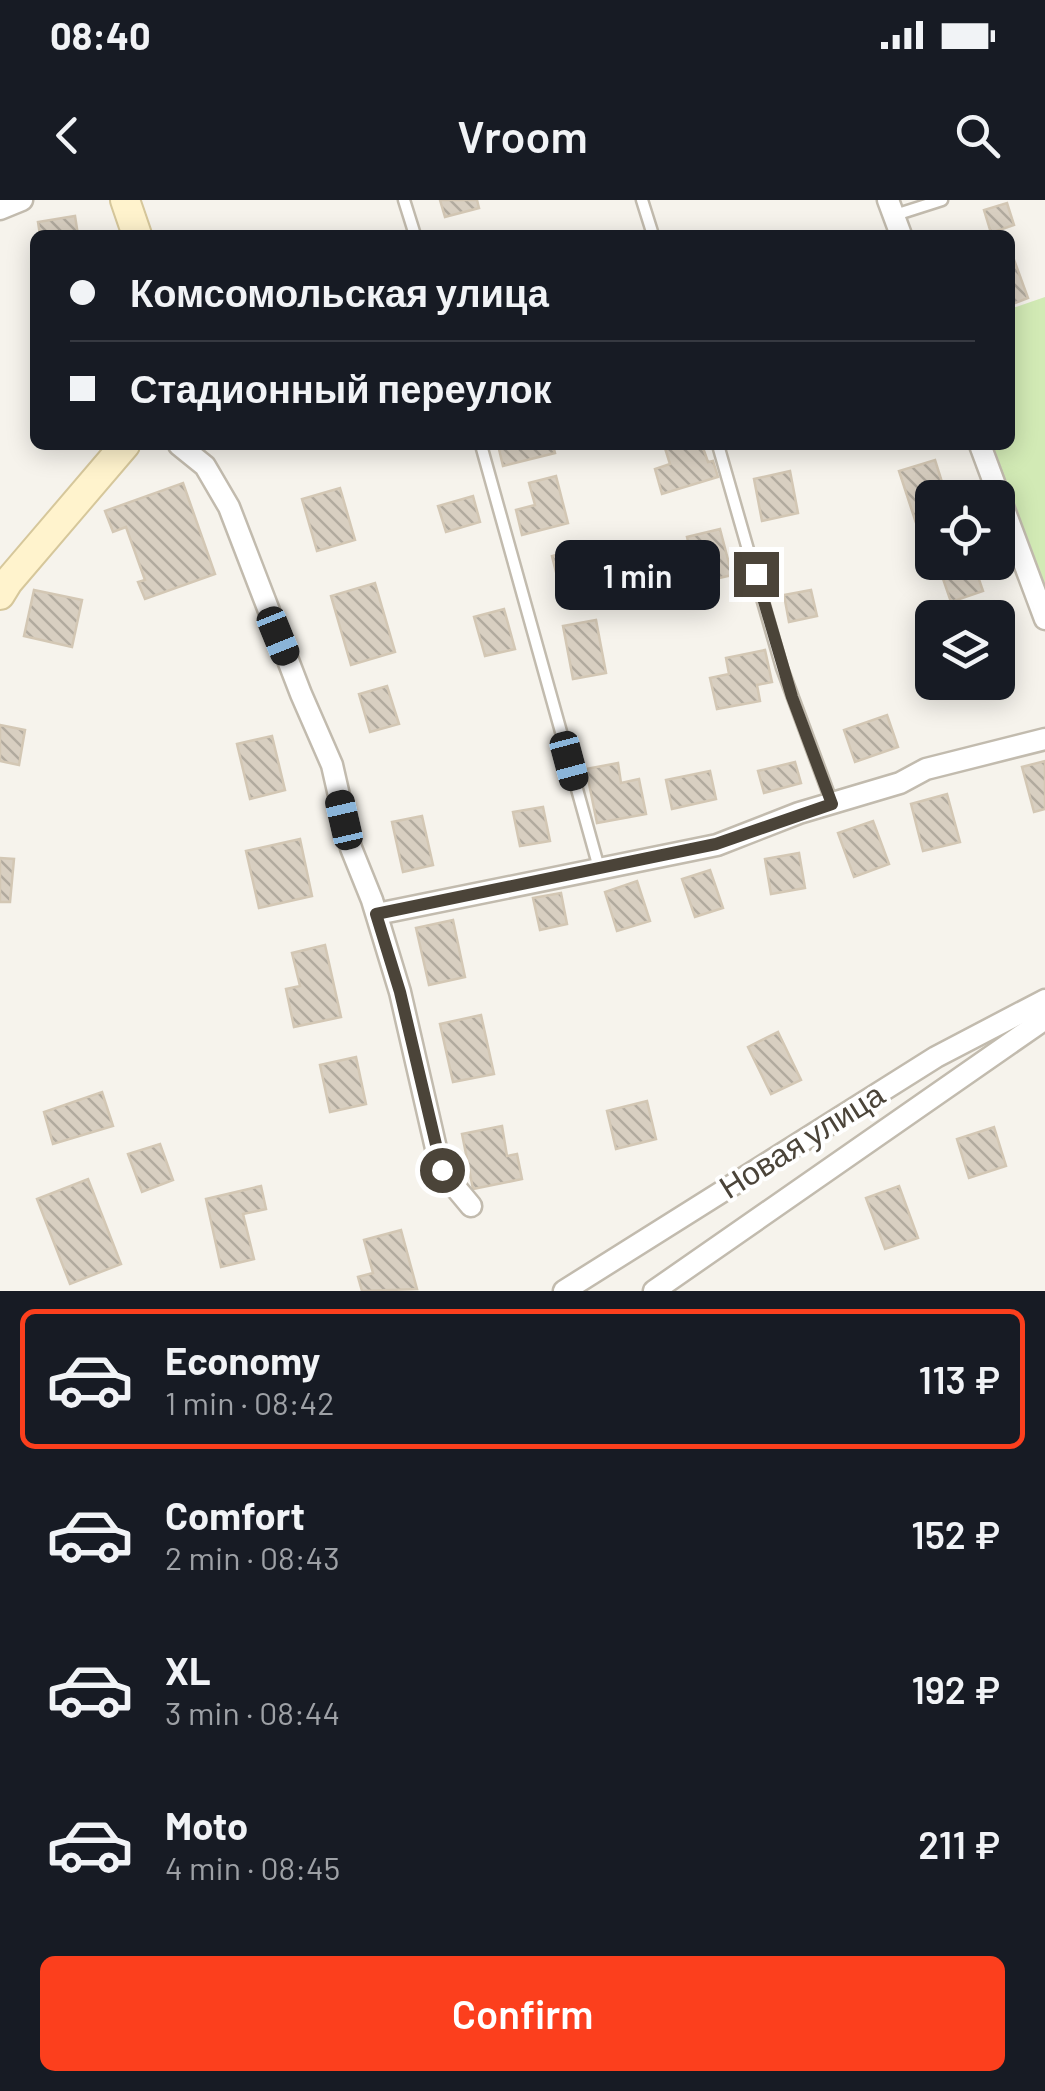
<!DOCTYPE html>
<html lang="en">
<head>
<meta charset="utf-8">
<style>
	:root { --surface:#171b24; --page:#242831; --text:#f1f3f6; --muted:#9ea1a6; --line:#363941; --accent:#fc3f1d }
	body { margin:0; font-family:Barlow,sans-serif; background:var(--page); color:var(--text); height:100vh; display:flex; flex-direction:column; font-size:38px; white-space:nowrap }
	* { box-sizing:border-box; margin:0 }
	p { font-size:32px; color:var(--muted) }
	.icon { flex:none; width:55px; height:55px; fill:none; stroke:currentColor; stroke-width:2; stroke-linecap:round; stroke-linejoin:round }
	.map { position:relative; height:1091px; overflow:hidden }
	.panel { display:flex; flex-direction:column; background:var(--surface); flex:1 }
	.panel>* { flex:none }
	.hud { position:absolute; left:30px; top:30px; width:985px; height:220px; border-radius:15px; box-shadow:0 5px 25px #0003; display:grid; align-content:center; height:220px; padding:0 40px; background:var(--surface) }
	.fabs { position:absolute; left:915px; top:280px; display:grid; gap:20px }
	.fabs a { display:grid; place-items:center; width:100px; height:100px; border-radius:15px; background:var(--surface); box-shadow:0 5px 25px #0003; font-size:50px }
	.end { position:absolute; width:45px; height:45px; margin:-22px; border:12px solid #4b4439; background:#fff; box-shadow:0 0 0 5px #fff }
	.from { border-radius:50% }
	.bubble { position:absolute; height:70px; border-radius:15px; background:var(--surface); box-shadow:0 5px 25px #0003; font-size:32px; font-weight:600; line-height:70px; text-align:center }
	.car { position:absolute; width:30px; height:60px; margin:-30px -15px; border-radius:12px; box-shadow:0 0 8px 2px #0007; background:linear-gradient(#222 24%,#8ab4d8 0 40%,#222 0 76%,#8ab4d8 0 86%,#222 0) }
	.hud b { display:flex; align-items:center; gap:35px; height:95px; font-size:38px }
	.hud b+b { border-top:2px solid var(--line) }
	.hud i { width:25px; height:25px; background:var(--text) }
	ul { padding:18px 0 0; list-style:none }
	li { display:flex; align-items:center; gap:30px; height:140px; margin:0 20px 15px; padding:0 20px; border:5px solid transparent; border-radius:15px }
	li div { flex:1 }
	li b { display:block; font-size:38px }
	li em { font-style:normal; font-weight:600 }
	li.on { border-color:var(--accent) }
	li>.icon { width:90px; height:90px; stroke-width:1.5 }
	.button { display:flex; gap:20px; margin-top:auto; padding:20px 40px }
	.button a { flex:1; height:115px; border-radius:15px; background:var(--accent); color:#fff; font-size:40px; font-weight:600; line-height:115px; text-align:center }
	.status { display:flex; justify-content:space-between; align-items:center; height:70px; padding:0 50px; background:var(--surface); direction:ltr }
	.status svg { height:28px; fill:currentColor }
	header { display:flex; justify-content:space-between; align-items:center; height:130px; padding:0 40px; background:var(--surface); font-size:45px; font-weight:600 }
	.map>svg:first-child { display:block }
</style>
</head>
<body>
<div class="status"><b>08:40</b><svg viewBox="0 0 49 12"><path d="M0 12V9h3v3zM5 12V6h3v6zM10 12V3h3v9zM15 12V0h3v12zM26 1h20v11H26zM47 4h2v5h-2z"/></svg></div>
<header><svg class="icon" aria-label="back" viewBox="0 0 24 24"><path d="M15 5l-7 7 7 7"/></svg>Vroom<svg class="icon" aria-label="search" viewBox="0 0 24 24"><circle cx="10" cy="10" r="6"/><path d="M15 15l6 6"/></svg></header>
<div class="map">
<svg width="1045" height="1091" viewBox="0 0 1045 1091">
	<defs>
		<pattern id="building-back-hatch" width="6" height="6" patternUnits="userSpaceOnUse" patternTransform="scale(2.5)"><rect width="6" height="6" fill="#d8cfc1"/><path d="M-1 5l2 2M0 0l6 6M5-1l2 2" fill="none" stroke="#b1aa9e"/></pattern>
	</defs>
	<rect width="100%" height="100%" fill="#f6f3ec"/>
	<polygon fill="#d2eab5" points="1045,97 1045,397 986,245 1010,245 1010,109"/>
	<g fill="url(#building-back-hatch)" stroke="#d3c7b4" stroke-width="2.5">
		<polygon points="440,0 477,0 479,8 445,17"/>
		<polygon points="1007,3 1014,25 991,33 984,10"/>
		<polygon points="75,16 78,35 40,35 38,22"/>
		<polygon points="1013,57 1028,98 1010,105 1010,58"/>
		<polygon points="498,245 553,245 555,253 503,266"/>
		<polygon points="664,245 702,245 708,262 713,261 718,277 662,294 655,269 670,264"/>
		<polygon points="935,260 947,298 932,298 932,321 917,326 899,271"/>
		<polygon points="790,271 798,313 762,321 754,279"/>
		<polygon points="556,276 568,323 522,335 516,310 535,305 529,283"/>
		<polygon points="183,283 215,374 145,399 138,382 145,380 126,327 113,332 105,311"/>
		<polygon points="340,288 355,340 317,351 302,299"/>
		<polygon points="473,296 480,322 446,332 438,306"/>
		<polygon points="720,329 732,375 698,383 687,337"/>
		<polygon points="580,348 593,397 564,404 552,356"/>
		<polygon points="973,362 983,391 951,402 941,373"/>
		<polygon points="375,383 395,452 351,465 331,396"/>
		<polygon points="34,390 82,400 72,447 24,436"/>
		<polygon points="811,390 817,416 789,422 784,395"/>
		<polygon points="504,409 515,449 485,456 474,417"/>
		<polygon points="596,420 606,473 573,479 563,426"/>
		<polygon points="1001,445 1011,475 998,480 998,446"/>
		<polygon points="765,450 772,482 757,485 760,501 717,509 710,478 729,474 726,458"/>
		<polygon points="387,486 399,524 370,532 359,494"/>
		<polygon points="887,515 898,547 855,562 844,530"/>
		<polygon points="0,525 25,530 19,565 0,561"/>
		<polygon points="272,536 285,590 250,599 237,544"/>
		<polygon points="1045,561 1045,609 1034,612 1022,567"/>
		<polygon points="795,562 801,583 764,593 758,571"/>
		<polygon points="618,563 621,583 639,579 646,614 597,623 586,569"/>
		<polygon points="710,571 716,599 672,609 666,580"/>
		<polygon points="947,594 960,642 923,651 911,604"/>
		<polygon points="543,607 550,641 520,646 513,612"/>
		<polygon points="422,616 433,665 403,672 392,622"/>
		<polygon points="873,621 889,664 854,677 838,633"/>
		<polygon points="300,639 312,696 259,708 246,651"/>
		<polygon points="799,653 805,688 771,694 765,659"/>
		<polygon points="0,658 14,659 10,702 0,702"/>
		<polygon points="710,670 723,708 695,717 682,679"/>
		<polygon points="637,681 650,721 617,731 605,692"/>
		<polygon points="561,693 567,724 540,730 533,698"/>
		<polygon points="453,720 465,777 429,785 416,728"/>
		<polygon points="325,745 341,817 294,827 286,789 300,786 292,753"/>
		<polygon points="481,815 494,874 453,882 440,824"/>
		<polygon points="778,832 801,880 771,894 748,847"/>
		<polygon points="356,857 366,904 330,912 320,865"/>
		<polygon points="102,892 113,926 53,944 44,912"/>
		<polygon points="647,901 656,939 616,949 607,911"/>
		<polygon points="502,926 507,956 517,954 522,979 473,989 462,934"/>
		<polygon points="994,927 1006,966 969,978 957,939"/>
		<polygon points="160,944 173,980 142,992 128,954"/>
		<polygon points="88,979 121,1064 70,1084 37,999"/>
		<polygon points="261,986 266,1009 243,1014 254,1059 221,1067 206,999"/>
		<polygon points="899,986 918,1038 885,1049 866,998"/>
		<polygon points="401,1030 417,1089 362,1091 358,1077 373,1073 364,1040"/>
	</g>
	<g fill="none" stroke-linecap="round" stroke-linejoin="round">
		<defs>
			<g id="service">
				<polyline points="404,0 415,35"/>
				<polyline points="642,0 653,35"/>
				<polyline points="895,15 942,0"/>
				<polyline points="481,245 599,668"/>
				<polyline points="718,245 782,468 832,603"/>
			</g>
			<g id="minor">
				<polyline points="888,0 901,35"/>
				<polyline points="0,9 22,0"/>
				<polyline points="179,245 205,266 229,307 301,494 332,565 351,648 372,700 400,792 441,970 471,1006"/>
				<polyline points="980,245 1045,419"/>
				<polyline points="377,714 717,645 799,613 900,583 926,569 1045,539"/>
				<polyline points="564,1091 936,857 1045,800"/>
				<polyline points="654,1091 1045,819"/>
			</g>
			<g id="secondary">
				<polyline points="125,0 137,35"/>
				<polyline points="0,395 8,382 125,245"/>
			</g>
		</defs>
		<use href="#service" stroke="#c2bbae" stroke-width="15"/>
		<use href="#minor" stroke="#c2bbae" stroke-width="25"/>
		<use href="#secondary" stroke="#d6c79b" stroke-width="32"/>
		<use href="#service" stroke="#fff" stroke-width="10"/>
		<use href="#minor" stroke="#fff" stroke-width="20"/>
		<use href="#secondary" stroke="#fff3cd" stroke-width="28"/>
	</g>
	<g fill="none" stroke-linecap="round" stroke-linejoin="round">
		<polyline stroke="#4b4439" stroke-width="12" points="442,970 400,792 376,714 716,644 832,604 792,497 756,374"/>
	</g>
	<g text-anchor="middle" stroke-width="8" stroke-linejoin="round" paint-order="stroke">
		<g font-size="32" fill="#4b4439" stroke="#fff">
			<text transform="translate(802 941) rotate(-32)" y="11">Новая улица</text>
		</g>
	</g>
</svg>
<div class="fabs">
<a><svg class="icon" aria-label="locate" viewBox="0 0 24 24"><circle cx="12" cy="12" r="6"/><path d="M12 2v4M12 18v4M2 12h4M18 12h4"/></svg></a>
<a><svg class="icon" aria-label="layers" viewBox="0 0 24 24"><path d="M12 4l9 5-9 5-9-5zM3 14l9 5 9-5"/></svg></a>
</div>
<i class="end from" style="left:442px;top:970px"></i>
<i class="end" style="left:756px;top:374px"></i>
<div class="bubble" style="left:555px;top:340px;width:165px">1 min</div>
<i class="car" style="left:278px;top:436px;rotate:158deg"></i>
<i class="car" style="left:569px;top:561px;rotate:165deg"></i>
<i class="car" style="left:344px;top:620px;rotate:347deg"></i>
<div class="hud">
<b><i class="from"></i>Комсомольская улица</b>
<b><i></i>Стадионный переулок</b>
</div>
</div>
<section class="panel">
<ul>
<li class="on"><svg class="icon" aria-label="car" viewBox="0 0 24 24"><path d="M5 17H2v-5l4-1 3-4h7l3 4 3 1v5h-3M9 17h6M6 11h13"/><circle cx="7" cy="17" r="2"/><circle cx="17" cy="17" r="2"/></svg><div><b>Economy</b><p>1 min · 08:42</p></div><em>113 ₽</em></li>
<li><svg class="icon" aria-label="car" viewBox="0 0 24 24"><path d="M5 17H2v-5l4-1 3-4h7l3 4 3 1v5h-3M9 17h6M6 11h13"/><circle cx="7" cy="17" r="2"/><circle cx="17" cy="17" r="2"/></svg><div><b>Comfort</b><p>2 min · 08:43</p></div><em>152 ₽</em></li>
<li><svg class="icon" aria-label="car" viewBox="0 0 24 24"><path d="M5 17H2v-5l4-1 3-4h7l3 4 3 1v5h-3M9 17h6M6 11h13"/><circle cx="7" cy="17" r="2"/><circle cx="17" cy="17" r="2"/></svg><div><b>XL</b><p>3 min · 08:44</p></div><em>192 ₽</em></li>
<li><svg class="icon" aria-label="car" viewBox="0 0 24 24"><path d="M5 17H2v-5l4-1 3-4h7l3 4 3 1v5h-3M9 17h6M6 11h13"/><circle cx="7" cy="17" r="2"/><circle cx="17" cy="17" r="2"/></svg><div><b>Moto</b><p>4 min · 08:45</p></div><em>211 ₽</em></li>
</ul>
<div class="button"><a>Confirm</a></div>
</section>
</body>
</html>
